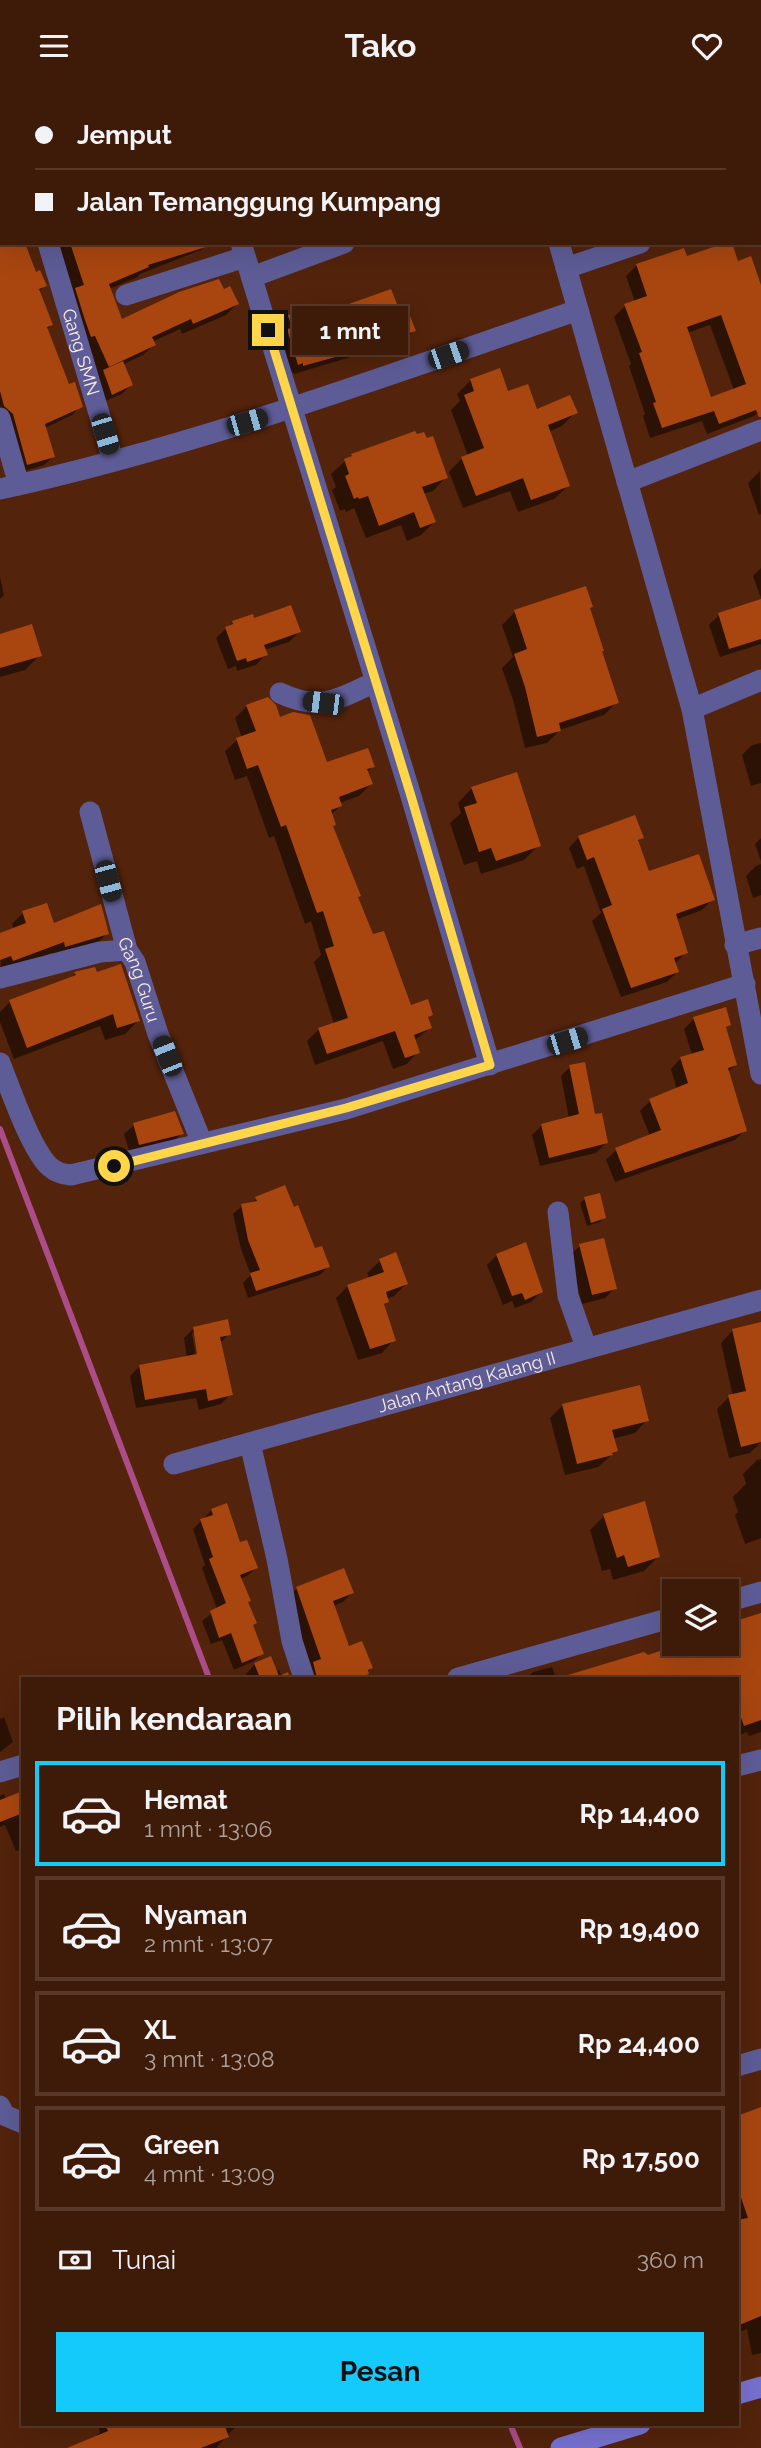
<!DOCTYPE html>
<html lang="id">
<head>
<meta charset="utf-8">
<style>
	:root { --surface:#3e1a08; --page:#492716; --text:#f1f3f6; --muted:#ada19c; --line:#573829; --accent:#13cafb }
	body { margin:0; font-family:Raleway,sans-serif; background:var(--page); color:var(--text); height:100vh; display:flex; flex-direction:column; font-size:26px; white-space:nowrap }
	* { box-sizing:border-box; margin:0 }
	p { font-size:23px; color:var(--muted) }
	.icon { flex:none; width:38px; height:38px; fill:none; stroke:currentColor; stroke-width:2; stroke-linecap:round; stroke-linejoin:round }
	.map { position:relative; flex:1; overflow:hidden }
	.side { position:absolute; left:21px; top:1586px; width:718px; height:749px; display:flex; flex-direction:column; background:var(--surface); border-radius:0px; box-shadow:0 7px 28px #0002,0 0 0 2px var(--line) }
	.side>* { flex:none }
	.banner { position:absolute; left:0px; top:0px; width:761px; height:154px; box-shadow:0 7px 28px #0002,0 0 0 2px var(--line); display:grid; align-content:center; height:154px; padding:0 35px; background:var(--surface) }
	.fabs { position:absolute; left:662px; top:1488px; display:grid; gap:14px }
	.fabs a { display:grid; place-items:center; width:77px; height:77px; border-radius:0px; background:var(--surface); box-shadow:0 7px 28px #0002,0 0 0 2px var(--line); font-size:35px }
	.end { position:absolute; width:32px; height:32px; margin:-16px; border:9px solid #ffd54a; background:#111; box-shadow:0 0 0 4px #111 }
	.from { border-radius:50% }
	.bubble { position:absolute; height:49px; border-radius:0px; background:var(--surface); box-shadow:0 7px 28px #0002,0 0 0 2px var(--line); font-size:23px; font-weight:700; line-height:49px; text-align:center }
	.car { position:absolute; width:21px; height:42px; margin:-21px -10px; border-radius:9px; box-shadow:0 0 5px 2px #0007; background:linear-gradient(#222 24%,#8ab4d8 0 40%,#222 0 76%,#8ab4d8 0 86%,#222 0) }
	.banner b { display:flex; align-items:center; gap:24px; height:66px; font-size:26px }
	.banner b+b { border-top:2px solid var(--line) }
	.banner i { width:18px; height:18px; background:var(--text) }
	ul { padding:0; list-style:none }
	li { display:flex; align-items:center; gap:21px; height:105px; margin:0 14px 10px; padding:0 21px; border:4px solid var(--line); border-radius:0px }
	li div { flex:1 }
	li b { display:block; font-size:26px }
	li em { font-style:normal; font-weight:700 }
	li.current { border-color:var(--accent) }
	li>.icon { width:63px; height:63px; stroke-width:1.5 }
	h2 { padding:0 35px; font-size:32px; line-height:84px }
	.pay { display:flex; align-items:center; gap:18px; height:77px; padding:0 35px; font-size:26px }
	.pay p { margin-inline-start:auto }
	.button { display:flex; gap:14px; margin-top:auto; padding:14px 35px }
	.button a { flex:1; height:80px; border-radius:0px; background:var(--accent); color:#111; font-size:28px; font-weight:700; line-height:80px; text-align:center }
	header { display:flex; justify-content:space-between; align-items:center; height:91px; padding:0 35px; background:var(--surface); font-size:32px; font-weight:700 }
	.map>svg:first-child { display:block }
</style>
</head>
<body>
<header><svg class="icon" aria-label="menu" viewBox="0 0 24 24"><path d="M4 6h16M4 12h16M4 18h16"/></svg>Tako<svg class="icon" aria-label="heart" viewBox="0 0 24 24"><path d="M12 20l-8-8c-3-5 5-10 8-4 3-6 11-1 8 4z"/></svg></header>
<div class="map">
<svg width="761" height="2357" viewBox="0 0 761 2357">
	<rect width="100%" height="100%" fill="#53230b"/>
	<g fill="#0007" fill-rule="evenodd">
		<polygon points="8,0 76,0 70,2 8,2"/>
		<polygon points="531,0 594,0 595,2 531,2"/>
		<polygon points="0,67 2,152 45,194 38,202 51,234 46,239 68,295 81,315 72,324 45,337 53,366 44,374 18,382 0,328"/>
		<polygon points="51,152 208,152 201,159 140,183 136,187 109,198 122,230 223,200 237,213 226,224 182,243 180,238 152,251 154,254 143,264 122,274 131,294 122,303 103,311"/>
		<path d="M686 167 737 172 761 200V319L754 325 707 343 702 330 650 347 643 325 645 323 629 275 631 273 614 226 625 215 635 211 626 185 637 174ZM710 234 734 299 710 308 687 242Z"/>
		<polygon points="314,218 317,226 397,221 414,240 404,250 294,283 293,281 288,283 278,250 282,246 279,236 289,226"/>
		<polygon points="471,289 507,303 536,320 576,321 562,335 548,341 568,395 554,408 518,421 510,400 463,417 449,381 462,367 468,365 451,319 460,310 457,303"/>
		<polygon points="426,349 446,386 433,400 423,403 434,431 421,444 407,450 401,434 366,447 354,417 346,421 345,418 340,420 332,399 336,396 331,383 352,364"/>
		<polygon points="760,380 761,423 759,424 748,392"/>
		<polygon points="761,477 761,507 753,485"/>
		<polygon points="0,486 4,504 0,508"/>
		<polygon points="761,510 761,553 720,566 709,534 719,524"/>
		<polygon points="588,518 617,611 604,624 560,639 547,652 525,657 513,609 502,577 513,566 502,534 515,521"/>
		<polygon points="253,530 299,541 289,551 264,559 265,564 256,574 237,580 236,575 228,578 216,547 233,531"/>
		<polygon points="0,545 40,564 25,579 0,586"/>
		<polygon points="247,615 279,628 326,674 373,675 367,681 371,693 359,705 339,712 340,715 331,724 332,735 372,845 410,917 431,923 427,928 430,937 414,950 418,961 407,973 393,978 383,950 315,974 307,950 319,938 334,933 314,871 321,864 311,830 305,833 274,745 269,747 247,685 235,689 225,660 237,649 242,647 235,627"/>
		<polygon points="761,652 761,692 751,695 742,664 752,654"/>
		<polygon points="472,697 539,754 524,769 481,783 477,770 464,774 450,732 461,722 458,712"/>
		<polygon points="579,746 642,747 637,751 648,783 713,808 702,819 675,829 686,861 676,872 677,881 667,891 621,906 592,830 601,822 584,775 577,778 569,757"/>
		<polygon points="761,747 761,770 755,753"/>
		<polygon points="761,773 761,804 753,807 746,785 756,775"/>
		<polygon points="23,822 53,834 107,842 96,854 54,867 52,862 1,881 0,843 14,838 12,833"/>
		<polygon points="75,883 138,930 125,943 105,949 100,935 14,968 0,931 0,921 10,911 70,888"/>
		<polygon points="694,928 729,934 725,938 735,974 727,982 745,1039 735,1049 615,1091 606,1069 616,1059 650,1045 640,1020 650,1010 677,999 671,978 681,967 692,964 684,938"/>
		<polygon points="570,976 606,1052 596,1062 540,1075 532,1044 542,1034 569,1028 561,985"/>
		<polygon points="134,1034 182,1042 172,1052 130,1063 124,1043"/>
		<polygon points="256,1108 314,1159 328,1176 320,1184 248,1207 243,1192 251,1184 241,1158 233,1123 242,1115 251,1113"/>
		<polygon points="585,1108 604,1127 600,1131 587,1135 580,1112"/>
		<polygon points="580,1155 615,1197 605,1207 582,1213 570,1164"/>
		<polygon points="395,1164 406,1193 394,1205 386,1208 387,1211 383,1215 394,1249 382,1262 358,1269 336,1207 348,1195 370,1188 367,1182 380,1170"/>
		<polygon points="497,1164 541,1201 531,1211 515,1217 512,1210 503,1214 487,1174"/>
		<polygon points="761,1233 761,1351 750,1362 729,1367 717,1318 729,1306 733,1305 721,1252 733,1239"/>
		<path d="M194 1237 229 1243 219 1253 231 1303 221 1313 199 1319 196 1307 136 1317 130 1285 140 1275 187 1267 184 1247ZM192 1242H196L201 1271 197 1272Z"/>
		<polygon points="562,1315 647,1329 635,1342 612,1348 616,1360 598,1376 565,1384 550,1327"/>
		<polygon points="761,1368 761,1447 745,1453 735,1424 738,1421 733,1406 746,1393 743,1383 757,1369"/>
		<polygon points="212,1419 256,1477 247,1485 240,1488 252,1535 262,1562 254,1570 234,1579 222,1549 211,1553 202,1530 217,1518 202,1477 205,1474 193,1438"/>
		<polygon points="604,1425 659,1465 644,1480 613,1489 610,1478 602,1480 590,1439"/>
		<polygon points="297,1497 352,1502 343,1511 333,1515 348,1557 371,1577 363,1587 305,1587 287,1507"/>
		<polygon points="761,1524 761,1641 749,1645 747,1641 737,1645 737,1587 565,1587 616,1570 726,1552"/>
		<polygon points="255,1573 275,1580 279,1579 282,1586 287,1583 289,1587 248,1587 246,1583"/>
		<polygon points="552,1576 556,1587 527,1587 533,1581"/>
		<polygon points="4,1626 13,1651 0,1661 0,1628"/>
		<polygon points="23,1701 23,1758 16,1760 5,1734 0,1736 0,1705 4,1703 6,1708"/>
		<polygon points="761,2018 761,2262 752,2264 747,2238 737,2242 737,2026"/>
		<polygon points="97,2333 238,2333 216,2357 70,2357 94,2347 100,2341"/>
	</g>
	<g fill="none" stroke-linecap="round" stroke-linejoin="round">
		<g stroke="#ac4d89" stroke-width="6">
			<polyline points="0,1038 209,1587"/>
			<polyline points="510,2333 520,2357"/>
		</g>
	</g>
	<g fill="#a94610" fill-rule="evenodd">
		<polygon points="0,152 25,152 36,181 40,179 47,195 39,198 53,234 47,236 69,293 75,291 83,316 45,333 55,366 27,374 13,323 4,315 0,300"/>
		<polygon points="70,152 205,152 206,156 148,174 149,176 109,193 122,228 179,201 219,188 224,198 230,195 239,213 193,233 191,228 152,246 156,254 109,276 95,245 91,246 85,229 75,197 84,194"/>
		<path d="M725 152H732L738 170 751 165 761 194V326H759L756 319 719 333 714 320 662 337 653 312 656 311 639 262 642 261 624 213 647 205 636 173 684 157 687 165ZM721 224 746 293 711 306 687 236Z"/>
		<polygon points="391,198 399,218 406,215 416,240 339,265 303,275 303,272 298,274 287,238 292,237 288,224 315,216 318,224"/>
		<polygon points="123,270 133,294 112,304 103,279"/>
		<polygon points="500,277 508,300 528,293 537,318 570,304 578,322 548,334 570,395 531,409 523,387 476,405 461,366 484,357 464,304 474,300 470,288"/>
		<polygon points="415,340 417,343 424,341 427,347 433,345 448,387 422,396 436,431 420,437 414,421 379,435 368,405 359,408 358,406 354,408 345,385 349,383 344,368 352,365 351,363"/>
		<polygon points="586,495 593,516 590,517 604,560 602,560 619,612 559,632 561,640 537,646 525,596 514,563 527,558 514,519"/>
		<polygon points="761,508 761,548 729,558 718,522"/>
		<polygon points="291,514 301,541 264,554 268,564 247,571 246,567 237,570 225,536 233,533 232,530 253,523 254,527"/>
		<polygon points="32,533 42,565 0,577 0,543"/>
		<polygon points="268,606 276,614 280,626 293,621 310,624 327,671 368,657 375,676 367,678 373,693 339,706 342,715 331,719 336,734 333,735 361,805 358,806 373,843 384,840 411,914 428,908 433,924 428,926 432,937 414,944 420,962 405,967 395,940 327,963 318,937 348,927 325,858 334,855 323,820 317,822 286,734 281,736 258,674 247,678 236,647 256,640 246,614"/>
		<polygon points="517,681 541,755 496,770 491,757 479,761 464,716 477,712 471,696"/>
		<polygon points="635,724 644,747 638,749 649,780 699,763 715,809 676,823 688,862 674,867 679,881 631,897 602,818 612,814 594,766 587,769 578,745"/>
		<polygon points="47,812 54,832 101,813 109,843 65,856 64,851 13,870 11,865 0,869 0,842 26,832 22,820"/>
		<polygon points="121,873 140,930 117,937 113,923 27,957 9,909 76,884 74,881 95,876 97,881"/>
		<polygon points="726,916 731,934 726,936 737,974 728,977 747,1040 625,1082 615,1057 661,1039 649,1008 688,992 680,966 704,959 693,926"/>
		<polygon points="585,971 595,1023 602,1022 608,1052 549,1067 541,1033 579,1023 569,974"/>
		<polygon points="175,1020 184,1043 139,1054 133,1032"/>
		<polygon points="285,1094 294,1116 298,1114 315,1157 322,1155 330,1176 256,1200 250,1182 260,1179 248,1149 241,1113 257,1110 255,1106"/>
		<polygon points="600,1102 606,1127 591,1132 584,1106"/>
		<polygon points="604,1147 617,1198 592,1204 579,1153"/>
		<polygon points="526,1151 543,1201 525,1209 522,1202 512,1205 496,1163"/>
		<polygon points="396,1161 408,1193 386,1201 389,1211 384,1213 396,1250 370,1258 347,1194 384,1181 379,1168"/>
		<polygon points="228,1228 231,1244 220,1246 233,1304 208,1310 206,1298 145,1309 139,1274 197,1263 193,1236"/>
		<polygon points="761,1231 761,1351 741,1356 728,1304 746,1300 732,1238"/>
		<polygon points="640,1294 649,1330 612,1339 618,1360 612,1362 613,1364 577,1373 562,1313"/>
		<polygon points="645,1410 660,1466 628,1476 624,1464 617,1467 603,1423"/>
		<polygon points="227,1412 240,1451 247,1449 258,1477 240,1484 251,1510 248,1511 257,1532 253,1534 264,1563 242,1572 231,1542 219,1547 210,1520 226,1512 209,1468 213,1466 200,1428 213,1424 211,1418"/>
		<polygon points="344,1477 354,1502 333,1510 349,1555 362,1550 373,1577 368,1579 369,1583 359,1587 317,1587 313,1571 321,1568 296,1496"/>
		<polygon points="761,1522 761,1629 744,1635 737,1616 737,1587 569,1587 568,1584 644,1561 648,1564 683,1552 726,1552 726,1533"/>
		<polygon points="271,1565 279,1585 288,1581 290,1587 260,1587 254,1572"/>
		<polygon points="23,1700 23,1722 0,1731 0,1709"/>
		<polygon points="761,2016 761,2225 737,2235 737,2129 748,2127 737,2095 737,2025"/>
		<polygon points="105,2333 224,2333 229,2346 201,2357 67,2357 108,2340"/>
	</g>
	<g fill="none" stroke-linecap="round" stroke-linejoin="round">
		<g stroke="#5e5c96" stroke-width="21">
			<polyline points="3,0 3,2"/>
			<polyline points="191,0 191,2"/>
			<polyline points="443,0 444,2"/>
			<polyline points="390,2 395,0"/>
			<polyline points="496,2 501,0"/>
			<polyline points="760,111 761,111"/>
			<path id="s1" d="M48 152 113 369"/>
			<polyline points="241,152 411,705 490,974"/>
			<polyline points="559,152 692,618 761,983"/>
			<polyline points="566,177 640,152"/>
			<polyline points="252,186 344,152"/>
			<polyline points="126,204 245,166"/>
			<polyline points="0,327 19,394"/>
			<polyline points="627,391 761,339"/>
			<path d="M0 398C197 355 388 284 578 219"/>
			<path d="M280 602C320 621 338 608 375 591"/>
			<polyline points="692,618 761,589"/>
			<path id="s2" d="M90 721 127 859 135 871 158 943 202 1052"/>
			<polyline points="735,854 761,847"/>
			<polyline points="0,887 100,861 127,859"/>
			<path d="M0 972C10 997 31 1059 50 1076 57 1082 63 1083 71 1084L346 1018 745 893"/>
			<polyline points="558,1121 568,1205 586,1256"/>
			<polyline points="250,1352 277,1468 292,1550 304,1587"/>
			<path id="s3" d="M174 1373 761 1209"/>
			<polyline points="726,1511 761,1501"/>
			<polyline points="458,1587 674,1526"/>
			<polyline points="737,1675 761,1669"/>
			<polyline points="0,1681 23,1674"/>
			<polyline points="737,1975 761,1968"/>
			<polyline points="0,2015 4,2024 23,2032"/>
		</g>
		<g stroke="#7671ce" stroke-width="21">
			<polyline points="737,2303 761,2296"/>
			<polyline points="561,2357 640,2333"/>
		</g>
	</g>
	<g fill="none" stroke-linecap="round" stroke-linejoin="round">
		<polyline stroke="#ffd54a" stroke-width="9" points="114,1075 346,1017 490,974 411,705 268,239"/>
	</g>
	<g text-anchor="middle" stroke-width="6" stroke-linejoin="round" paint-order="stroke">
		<g font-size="18" fill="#fbebe4" stroke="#53230b">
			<text dy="6" stroke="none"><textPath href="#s1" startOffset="114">Gang SMN</textPath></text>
			<text dy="6" stroke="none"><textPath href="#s2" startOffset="175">Gang Guru</textPath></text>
			<text dy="6" stroke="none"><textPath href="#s3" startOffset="304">Jalan Antang Kalang II</textPath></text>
		</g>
	</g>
</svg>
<div class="fabs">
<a><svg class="icon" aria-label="layers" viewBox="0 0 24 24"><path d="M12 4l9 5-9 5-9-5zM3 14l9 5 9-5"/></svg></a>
</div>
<i class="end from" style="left:114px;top:1075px"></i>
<i class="end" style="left:268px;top:239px"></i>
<div class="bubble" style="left:292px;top:215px;width:116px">1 mnt</div>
<i class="car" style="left:448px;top:264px;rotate:71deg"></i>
<i class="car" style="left:247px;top:331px;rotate:74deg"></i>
<i class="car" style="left:105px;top:343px;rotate:163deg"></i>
<i class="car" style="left:323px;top:612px;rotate:277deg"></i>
<i class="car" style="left:108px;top:790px;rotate:165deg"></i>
<i class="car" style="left:567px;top:950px;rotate:73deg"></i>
<i class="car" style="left:167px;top:965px;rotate:338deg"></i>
<div class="banner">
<b><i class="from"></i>Jemput</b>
<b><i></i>Jalan Temanggung Kumpang</b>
</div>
<section class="side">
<h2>Pilih kendaraan</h2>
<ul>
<li class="current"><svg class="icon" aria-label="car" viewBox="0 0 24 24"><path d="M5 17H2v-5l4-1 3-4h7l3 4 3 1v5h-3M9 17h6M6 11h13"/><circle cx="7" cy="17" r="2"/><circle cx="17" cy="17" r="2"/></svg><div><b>Hemat</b><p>1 mnt · 13:06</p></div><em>Rp 14,400</em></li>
<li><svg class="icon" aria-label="car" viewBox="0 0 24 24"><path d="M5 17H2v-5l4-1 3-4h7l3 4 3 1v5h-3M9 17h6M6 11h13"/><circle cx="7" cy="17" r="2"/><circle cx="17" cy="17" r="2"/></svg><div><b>Nyaman</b><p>2 mnt · 13:07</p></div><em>Rp 19,400</em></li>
<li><svg class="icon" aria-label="car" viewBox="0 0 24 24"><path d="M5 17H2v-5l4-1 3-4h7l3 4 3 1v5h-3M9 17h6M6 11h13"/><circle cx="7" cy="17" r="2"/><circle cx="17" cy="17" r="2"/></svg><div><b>XL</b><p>3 mnt · 13:08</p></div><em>Rp 24,400</em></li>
<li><svg class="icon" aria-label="car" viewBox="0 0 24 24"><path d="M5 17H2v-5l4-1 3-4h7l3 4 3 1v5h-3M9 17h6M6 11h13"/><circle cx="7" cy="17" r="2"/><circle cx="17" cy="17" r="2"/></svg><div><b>Green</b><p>4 mnt · 13:09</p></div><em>Rp 17,500</em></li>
</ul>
<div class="pay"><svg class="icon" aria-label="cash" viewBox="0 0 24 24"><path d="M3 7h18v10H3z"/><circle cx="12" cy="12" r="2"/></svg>Tunai<p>360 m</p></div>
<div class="button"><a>Pesan</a></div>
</section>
</div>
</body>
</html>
